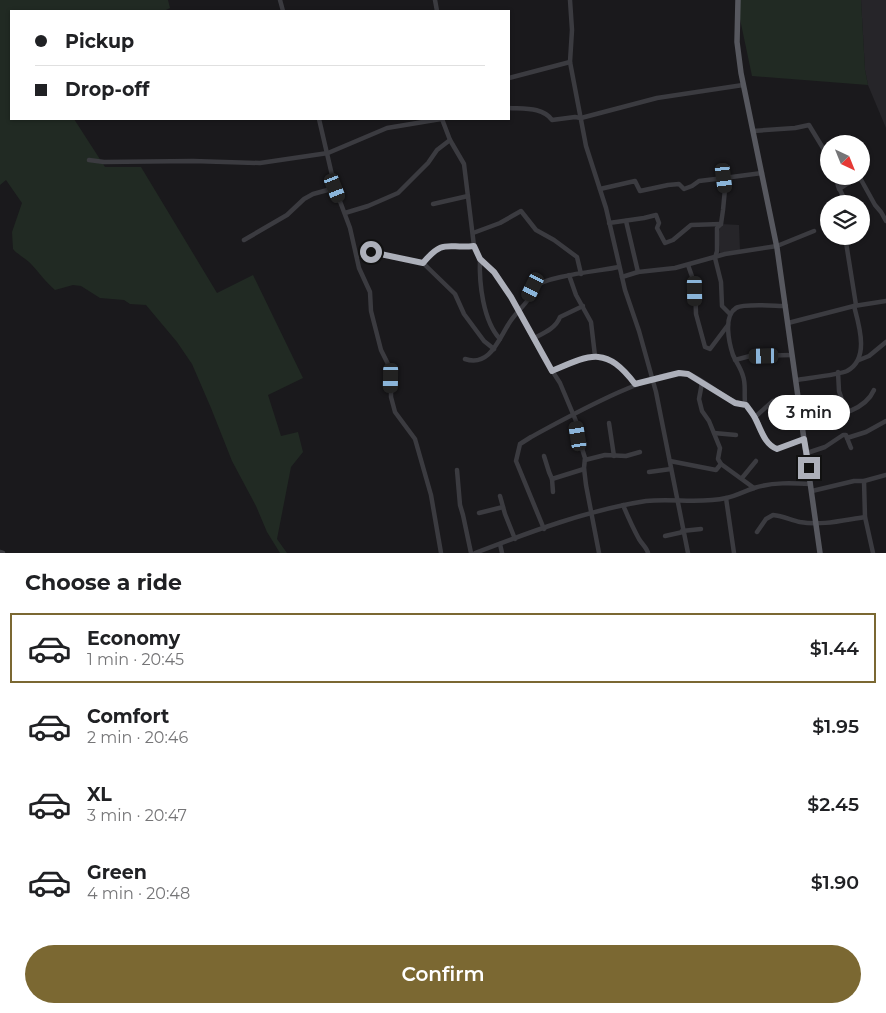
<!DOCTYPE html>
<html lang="en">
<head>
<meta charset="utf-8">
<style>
	:root { --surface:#fff; --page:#f2f2f2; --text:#202124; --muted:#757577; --line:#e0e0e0; --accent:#7b6832 }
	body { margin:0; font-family:Montserrat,sans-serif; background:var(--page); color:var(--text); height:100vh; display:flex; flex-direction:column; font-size:19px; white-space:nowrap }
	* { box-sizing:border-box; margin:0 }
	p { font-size:16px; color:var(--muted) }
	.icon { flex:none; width:28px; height:28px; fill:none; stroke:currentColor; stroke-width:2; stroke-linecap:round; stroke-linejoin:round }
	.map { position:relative; height:553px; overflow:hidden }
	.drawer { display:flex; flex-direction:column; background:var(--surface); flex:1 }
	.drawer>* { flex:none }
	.hud { position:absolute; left:10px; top:10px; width:500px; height:110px; border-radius:0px; box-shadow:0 1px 4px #0004; display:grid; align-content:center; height:110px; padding:0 25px; background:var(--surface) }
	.needle { width:32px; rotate:137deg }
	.tools { position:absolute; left:820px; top:135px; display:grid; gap:10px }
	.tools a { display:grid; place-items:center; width:50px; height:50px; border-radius:50%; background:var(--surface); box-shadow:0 1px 4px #0004; font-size:25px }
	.end { position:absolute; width:22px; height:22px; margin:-11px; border:6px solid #adb0ba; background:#111; box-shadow:0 0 0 2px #111 }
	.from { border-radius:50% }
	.bubble { position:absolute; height:35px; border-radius:18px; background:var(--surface); box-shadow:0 1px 4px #0004; font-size:16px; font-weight:600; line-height:35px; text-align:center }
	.car { position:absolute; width:15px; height:30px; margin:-15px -8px; border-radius:6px; box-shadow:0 0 4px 1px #0007; background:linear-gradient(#222 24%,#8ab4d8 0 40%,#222 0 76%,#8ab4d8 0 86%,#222 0) }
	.hud b { display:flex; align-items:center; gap:18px; height:48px; font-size:19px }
	.hud b+b { border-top:1px solid var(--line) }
	.hud i { width:12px; height:12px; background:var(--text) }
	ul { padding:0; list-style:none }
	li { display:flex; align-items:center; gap:15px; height:70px; margin:0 10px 8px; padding:0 15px; border:2px solid transparent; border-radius:0px }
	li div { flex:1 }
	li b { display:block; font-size:19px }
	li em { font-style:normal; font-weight:600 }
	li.current { border-color:var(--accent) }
	li>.icon { width:45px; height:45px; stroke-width:1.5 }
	h2 { padding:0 25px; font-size:22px; line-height:60px }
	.button { display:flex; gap:10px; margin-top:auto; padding:10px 25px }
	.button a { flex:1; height:58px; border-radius:30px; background:var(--accent); color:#fff; font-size:20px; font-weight:600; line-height:58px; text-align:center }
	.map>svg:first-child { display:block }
</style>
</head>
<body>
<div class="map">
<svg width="886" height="553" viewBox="0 0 886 553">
	<rect width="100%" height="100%" fill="#1a191c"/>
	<g fill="#262529">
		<polygon points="861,0 886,0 886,128 868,85 865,70"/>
		<polygon points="721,224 739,225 740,251 720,253 718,236"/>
	</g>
	<g fill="#212a23">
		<path d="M0 0H168L170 8 164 11H11V119H74L105 167H141L217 293 253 275 303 378 268 395 281 436 298 432 303 452 291 467 277 539 287 553H280L267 532 256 506 232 461 211 408 192 364 177 342 146 305 130 304 124 300 100 298 81 286 73 285 55 290C46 282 40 274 32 265 27 259 18 255 13 249L12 232 22 203 6 180 0 185Z"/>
		<polygon points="736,0 861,0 865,70 868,85 752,76"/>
	</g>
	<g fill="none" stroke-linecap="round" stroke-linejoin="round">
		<g stroke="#3b3b40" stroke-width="4.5">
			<polyline points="280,0 283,11"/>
			<polyline points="435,0 437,11"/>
			<polyline points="570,0 572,30 570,62 586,146 606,208 625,290 639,331 656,392 688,553"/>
			<polyline points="509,78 570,62"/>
			<path d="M509 108C524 109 543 107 552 120L575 117 581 118 657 98 743 85"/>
			<polyline points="319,119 335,188 350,228 359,268 370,292 371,311 381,350 388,364 391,378 391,397 395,412 415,439 431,495 441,553"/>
			<polyline points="442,119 450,140 464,164 474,246 480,259 495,272 519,311 542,355 560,383 576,421 578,436 585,458 584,468 586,485 599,553"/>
			<polyline points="753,131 795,128 809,125 829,158"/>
			<polyline points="89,160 104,162 193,161 260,163 328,153 387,128 441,119"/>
			<polyline points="836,176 838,186 847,204"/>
			<polyline points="600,189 635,181 640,191 668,185 679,184 684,189 692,186 699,181 724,178"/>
			<polyline points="839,189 859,176 875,205 881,212 886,221"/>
			<polyline points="433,204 468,196"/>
			<polyline points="345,213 368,206 398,193 428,163 437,150 450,140"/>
			<polyline points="626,221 638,272"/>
			<polyline points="609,223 644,218 656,215 659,223 657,228 665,243 673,240 691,225 721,224"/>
			<polyline points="473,233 500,223 521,211 536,230 554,240 577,257 581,274"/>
			<polyline points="845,236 856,305"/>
			<polyline points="244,240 287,215 304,199 313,194 335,188"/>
			<polyline points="357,256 371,252 423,263 455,294 464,314 484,341 494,349"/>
			<path d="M480 259C479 283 483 321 500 339"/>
			<path d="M423 263C444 238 447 249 474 246"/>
			<polyline points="688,265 695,285 696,314 705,347 710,349 728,325"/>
			<polyline points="569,275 576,295 591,322 595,356"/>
			<polyline points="622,277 638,272 675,268 725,254 777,246 814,231"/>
			<path d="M786 306C775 306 744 303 736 308 723 316 729 343 733 355 736 362 741 368 743 376 746 384 744 394 745 402 746 408 750 411 754 415 761 426 763 443 777 449L805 439"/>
			<polyline points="730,314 722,306 721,282 715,258 717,251 717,228 721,224 723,210 725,189 724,178 762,173"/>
			<polyline points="788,323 854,306 886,301"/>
			<path d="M534 338C544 333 556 328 560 317L583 306"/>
			<path d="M465 359C489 367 498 341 508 325 513 316 521 309 527 301 529 297 530 290 534 287 546 276 600 271 619 267"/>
			<polyline points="735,360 750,356 792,355"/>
			<polyline points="859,360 869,356 886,342"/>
			<path d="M552 371C591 354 606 346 635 384"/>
			<polyline points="838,372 839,391 846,412"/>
			<path d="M796 380C807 378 838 375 847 371 870 359 859 325 854 306"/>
			<polyline points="702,383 699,399 702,411 709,421 720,448 718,459 721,464 754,488"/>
			<polyline points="755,417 773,401 778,400 799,399"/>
			<polyline points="609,423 614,456"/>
			<path d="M802 423C826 417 863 415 874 390"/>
			<polyline points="714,433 736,435"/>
			<polyline points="847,438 851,448"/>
			<polyline points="807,453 825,447 843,435 846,435 847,438 866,432 886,421"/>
			<polyline points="544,456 549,472 552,479 584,469"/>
			<polyline points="585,460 605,455 626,456 640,452"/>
			<polyline points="670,461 716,470 721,464"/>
			<polyline points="457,470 460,505 463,515 471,553"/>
			<polyline points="649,472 671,469"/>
			<polyline points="742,478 756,461"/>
			<polyline points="552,479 553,492"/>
			<polyline points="864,481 865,517 873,553"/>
			<polyline points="812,491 854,481 864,481 886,475"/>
			<polyline points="500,496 505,514 515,539"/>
			<polyline points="726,498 734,553"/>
			<path d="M623 505C628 517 633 528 639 539 642 544 647 548 648 553"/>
			<polyline points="479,513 503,507"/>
			<path d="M544 529 516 461 520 444 531 437C559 422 662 364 689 374 709 382 724 401 745 405"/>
			<polyline points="682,531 701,529"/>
			<path d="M757 532 766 519 773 515C783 516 791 520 800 522 821 526 844 520 865 517"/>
			<polyline points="665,536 683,532"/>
			<polyline points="500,544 502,553"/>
			<polyline points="0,552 3,553"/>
			<path d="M475 553C530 532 588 510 646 501 672 498 700 504 726 498 736 496 745 491 754 488 773 482 792 483 811 484"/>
		</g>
		<polyline stroke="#57585f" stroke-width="5.5" points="738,0 737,42 741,73 777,248 820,553"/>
	</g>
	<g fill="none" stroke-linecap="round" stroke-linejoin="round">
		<path stroke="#adb0ba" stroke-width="6" d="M371 252 423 263C444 238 447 249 474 246L480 259 494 272 511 297 552 371C591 354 606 346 635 384L679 373 688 374 735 403 746 405C749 409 753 414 755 418 761 429 764 444 777 449L804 439 809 468"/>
	</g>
</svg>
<div class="tools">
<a><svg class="needle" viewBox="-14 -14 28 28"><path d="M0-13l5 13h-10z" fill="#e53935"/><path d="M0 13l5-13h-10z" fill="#757577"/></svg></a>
<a><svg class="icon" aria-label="layers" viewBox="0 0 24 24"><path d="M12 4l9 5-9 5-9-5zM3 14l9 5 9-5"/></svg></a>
</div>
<i class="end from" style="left:371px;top:252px"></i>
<i class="end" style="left:809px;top:468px"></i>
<div class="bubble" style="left:768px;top:395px;width:82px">3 min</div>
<i class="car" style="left:724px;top:178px;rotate:173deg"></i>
<i class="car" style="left:335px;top:188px;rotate:159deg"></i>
<i class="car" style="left:533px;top:287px;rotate:206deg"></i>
<i class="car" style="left:695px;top:291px;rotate:179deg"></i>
<i class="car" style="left:764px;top:356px;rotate:269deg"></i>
<i class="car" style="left:391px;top:378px;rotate:181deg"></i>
<i class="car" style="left:578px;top:436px;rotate:351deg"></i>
<div class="hud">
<b><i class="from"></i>Pickup</b>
<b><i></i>Drop-off</b>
</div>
</div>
<section class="drawer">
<h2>Choose a ride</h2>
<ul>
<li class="current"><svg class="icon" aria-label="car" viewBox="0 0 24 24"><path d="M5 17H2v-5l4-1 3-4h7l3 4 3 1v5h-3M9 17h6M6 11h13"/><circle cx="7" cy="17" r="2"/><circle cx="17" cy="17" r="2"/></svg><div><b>Economy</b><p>1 min · 20:45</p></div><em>$1.44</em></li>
<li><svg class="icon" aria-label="car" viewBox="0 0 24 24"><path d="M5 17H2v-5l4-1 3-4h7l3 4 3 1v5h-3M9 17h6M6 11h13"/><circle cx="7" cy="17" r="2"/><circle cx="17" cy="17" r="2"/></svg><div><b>Comfort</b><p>2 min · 20:46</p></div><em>$1.95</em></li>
<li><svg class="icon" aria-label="car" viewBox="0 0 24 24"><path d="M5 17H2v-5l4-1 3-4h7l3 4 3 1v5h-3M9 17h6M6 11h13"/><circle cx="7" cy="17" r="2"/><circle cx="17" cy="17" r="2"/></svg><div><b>XL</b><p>3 min · 20:47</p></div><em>$2.45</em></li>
<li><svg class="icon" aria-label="car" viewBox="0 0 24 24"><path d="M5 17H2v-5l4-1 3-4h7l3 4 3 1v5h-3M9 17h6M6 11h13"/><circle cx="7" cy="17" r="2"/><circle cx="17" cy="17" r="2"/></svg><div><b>Green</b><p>4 min · 20:48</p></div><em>$1.90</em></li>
</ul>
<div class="button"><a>Confirm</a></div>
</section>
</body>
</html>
